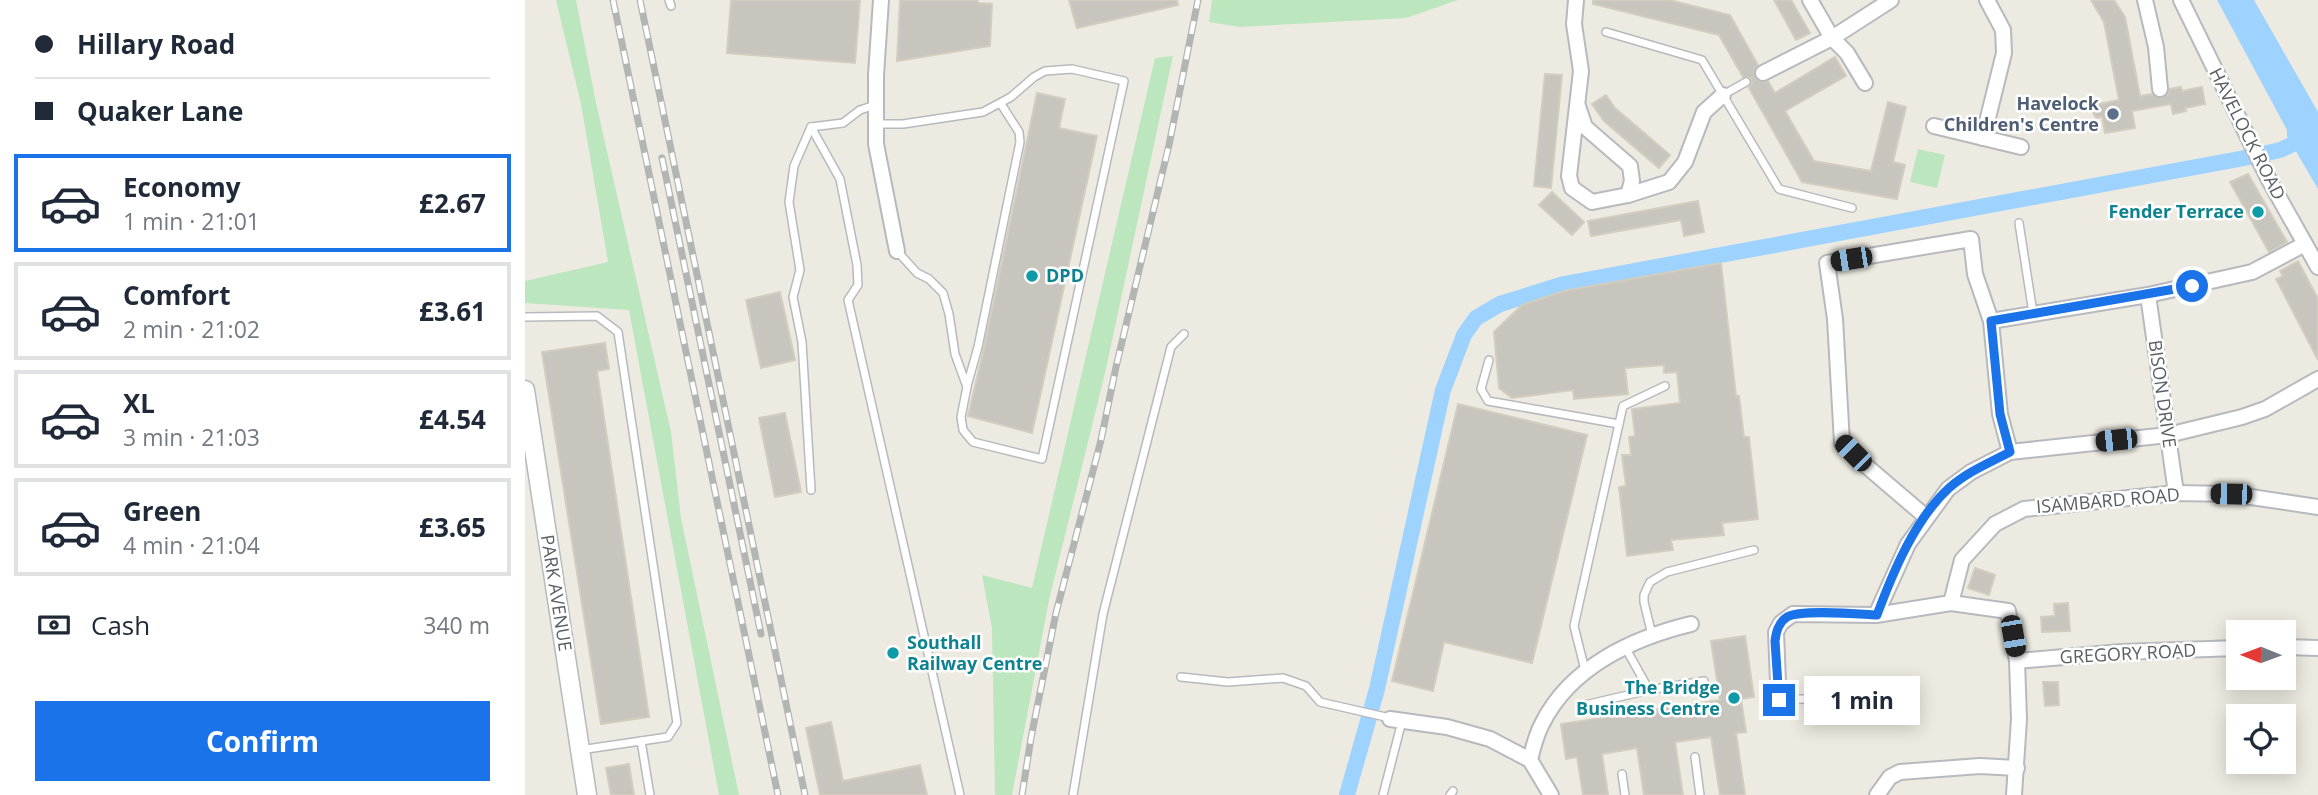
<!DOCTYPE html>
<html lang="en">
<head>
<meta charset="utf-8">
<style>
	:root { --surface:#fff; --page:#f2f2f3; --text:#1f2937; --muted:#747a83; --line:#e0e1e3; --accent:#1a73e8 }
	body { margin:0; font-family:"Open Sans",sans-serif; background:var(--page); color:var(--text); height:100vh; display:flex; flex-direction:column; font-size:26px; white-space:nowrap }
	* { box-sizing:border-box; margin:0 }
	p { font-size:23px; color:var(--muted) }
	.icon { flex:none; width:38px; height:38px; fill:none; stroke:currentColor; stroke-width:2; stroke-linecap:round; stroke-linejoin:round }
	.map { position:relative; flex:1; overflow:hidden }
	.details { display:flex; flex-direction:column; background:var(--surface); width:525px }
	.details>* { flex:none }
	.top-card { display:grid; align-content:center; height:154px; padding:0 35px; background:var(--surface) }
	.needle { width:46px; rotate:271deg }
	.controls { position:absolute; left:1701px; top:620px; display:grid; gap:14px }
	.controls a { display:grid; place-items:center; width:70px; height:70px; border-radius:0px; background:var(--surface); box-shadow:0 4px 18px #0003; font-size:35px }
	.end { position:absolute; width:32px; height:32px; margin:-16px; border:9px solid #1a73e8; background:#fff; box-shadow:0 0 0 4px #fff }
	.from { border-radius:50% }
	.bubble { position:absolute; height:49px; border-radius:0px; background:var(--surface); box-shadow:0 4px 18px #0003; font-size:23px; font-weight:700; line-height:49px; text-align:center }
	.car { position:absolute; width:21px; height:42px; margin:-21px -10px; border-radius:9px; box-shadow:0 0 5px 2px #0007; background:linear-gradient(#222 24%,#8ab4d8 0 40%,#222 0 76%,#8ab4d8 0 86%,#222 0) }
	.top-card b { display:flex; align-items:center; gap:24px; height:66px; font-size:26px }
	.top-card b+b { border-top:2px solid var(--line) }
	.top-card i { width:18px; height:18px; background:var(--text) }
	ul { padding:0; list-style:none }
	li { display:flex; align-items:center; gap:21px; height:98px; margin:0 14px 10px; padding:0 21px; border:4px solid var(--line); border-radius:0px }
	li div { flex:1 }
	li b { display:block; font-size:26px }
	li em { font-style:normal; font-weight:700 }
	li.on { border-color:var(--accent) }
	li>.icon { width:63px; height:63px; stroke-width:1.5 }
	.pay { display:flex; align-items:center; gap:18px; height:77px; padding:0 35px; font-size:26px }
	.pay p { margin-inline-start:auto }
	.primary-button { display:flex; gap:14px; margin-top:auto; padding:14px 35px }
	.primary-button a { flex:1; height:80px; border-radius:0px; background:var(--accent); color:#fff; font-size:28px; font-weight:700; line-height:80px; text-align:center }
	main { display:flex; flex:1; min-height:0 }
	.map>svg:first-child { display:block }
</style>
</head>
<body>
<main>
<section class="details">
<div class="top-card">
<b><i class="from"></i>Hillary Road</b>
<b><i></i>Quaker Lane</b>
</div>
<ul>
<li class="on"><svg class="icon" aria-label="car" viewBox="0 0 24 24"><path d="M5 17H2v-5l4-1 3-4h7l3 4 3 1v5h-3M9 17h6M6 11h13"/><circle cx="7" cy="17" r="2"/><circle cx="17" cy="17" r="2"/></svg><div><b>Economy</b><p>1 min · 21:01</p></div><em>£2.67</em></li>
<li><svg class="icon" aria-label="car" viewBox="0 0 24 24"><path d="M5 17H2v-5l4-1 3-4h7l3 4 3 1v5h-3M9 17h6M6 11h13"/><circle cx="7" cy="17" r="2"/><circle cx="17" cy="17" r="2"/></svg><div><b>Comfort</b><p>2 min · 21:02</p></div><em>£3.61</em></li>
<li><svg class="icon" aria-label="car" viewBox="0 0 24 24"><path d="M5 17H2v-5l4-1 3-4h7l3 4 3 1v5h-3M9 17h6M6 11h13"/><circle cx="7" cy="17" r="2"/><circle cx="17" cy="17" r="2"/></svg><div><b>XL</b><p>3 min · 21:03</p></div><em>£4.54</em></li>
<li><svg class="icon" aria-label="car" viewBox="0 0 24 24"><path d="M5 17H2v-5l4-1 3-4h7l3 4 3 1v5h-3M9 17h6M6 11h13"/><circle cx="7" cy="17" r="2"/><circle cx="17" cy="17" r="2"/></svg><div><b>Green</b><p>4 min · 21:04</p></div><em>£3.65</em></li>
</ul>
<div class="pay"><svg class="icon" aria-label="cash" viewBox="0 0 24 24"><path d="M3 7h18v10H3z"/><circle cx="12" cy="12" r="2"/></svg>Cash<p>340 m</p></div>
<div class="primary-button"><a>Confirm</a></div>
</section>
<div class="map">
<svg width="1793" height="795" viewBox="0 0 1793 795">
	<rect width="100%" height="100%" fill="#edebe1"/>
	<g fill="#bce6bd">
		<polygon points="31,0 51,0 71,103 146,432 156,518 214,795 194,795 104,310 0,303 0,281 83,262 56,104"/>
		<polygon points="687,0 933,0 881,18 715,27 684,22"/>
		<polygon points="648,56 581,369 524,600 487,795 470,795 467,628 457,575 507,588 630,58"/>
		<polygon points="1393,149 1420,155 1412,188 1385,182"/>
	</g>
	<polygon fill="#9fd3ff" points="1692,0 1729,0 1793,112 1793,189 1762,136 1762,130"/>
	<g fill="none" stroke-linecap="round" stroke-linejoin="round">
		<polyline stroke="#9fd3ff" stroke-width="16" points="822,795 852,689 918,390 939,335 951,318 975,304 1039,284 1725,157 1755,150 1784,137"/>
	</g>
	<g fill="#c8c5be" stroke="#d2cdbf" stroke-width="2">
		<polygon points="206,0 335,0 330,63 202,53"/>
		<polygon points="375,0 453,0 453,3 467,4 465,46 372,61"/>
		<polygon points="544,0 652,0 653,5 552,28"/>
		<polygon points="1068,0 1144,0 1205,15 1233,65 1229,72 1230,78 1237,82 1243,81 1250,93 1310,57 1321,76 1260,111 1289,161 1346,171 1363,102 1381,107 1368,162 1380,165 1372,199 1277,182 1224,88 1227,83 1226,78 1218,77 1194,35 1068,4"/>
		<polygon points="1249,0 1266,0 1285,33 1271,40"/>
		<polygon points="1566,0 1589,0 1600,17 1615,96 1627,94 1637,98 1643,94 1645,89 1656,87 1657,91 1677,87 1680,104 1660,108 1661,111 1648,114 1646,104 1607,111 1610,128 1580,133 1577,117 1571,118 1565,106 1594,100 1579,22"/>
		<polygon points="1020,74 1037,75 1026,188 1009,186"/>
		<polygon points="512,93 540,99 534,128 572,136 507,433 443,416 459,348"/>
		<polygon points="1081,95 1090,108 1145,155 1134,168 1079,121 1067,104"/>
		<polygon points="1723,174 1762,242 1744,252 1705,182"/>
		<polygon points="1027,192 1059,222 1047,235 1014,205"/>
		<polygon points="1173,201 1179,232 1159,236 1156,220 1066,236 1063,221"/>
		<polygon points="1773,261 1793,299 1793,360 1751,279 1758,276 1755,271"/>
		<polygon points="1196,263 1211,396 1214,396 1219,437 1224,437 1233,519 1197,523 1199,535 1146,540 1148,550 1102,556 1094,487 1101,486 1097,455 1106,455 1104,437 1110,436 1107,409 1155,403 1152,372 1139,373 1139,365 1100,368 1103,394 1049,399 1048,390 987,398 974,388 969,332 997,305 1039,291"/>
		<polygon points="255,292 270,360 236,368 221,300"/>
		<polygon points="80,343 84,369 72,371 124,717 76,724 17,352"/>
		<polygon points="933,404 1062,435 1007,663 919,642 908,691 867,681"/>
		<polygon points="260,413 276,492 250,497 234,418"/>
		<polygon points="1450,568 1470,575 1464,595 1443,588"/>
		<polygon points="1543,603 1545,631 1517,632 1516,617 1530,616 1529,604"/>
		<polygon points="1220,636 1229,697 1216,699 1221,732 1211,733 1220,795 1195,795 1186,737 1150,742 1158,795 1119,795 1112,748 1077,754 1083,795 1058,795 1052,757 1041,759 1036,724 1195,700 1186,641"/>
		<polygon points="1518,682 1533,682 1534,705 1520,706"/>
		<polygon points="306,722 318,781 395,765 402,795 295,795 281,728"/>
		<polygon points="104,764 109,795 86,795 81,768"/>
	</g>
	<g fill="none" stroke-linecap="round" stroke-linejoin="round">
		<defs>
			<g id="service">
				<polyline points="144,0 146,6"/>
				<polyline points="1081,32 1177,60 1254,189 1327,208"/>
				<polyline points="1198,95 1221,82"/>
				<polyline points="350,105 335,110 318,123 286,127 315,179 332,265 333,285 323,300 435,795"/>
				<polyline points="351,124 378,124 458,112 486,97 509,77 520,71 547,69 599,81 517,459 448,442 438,430 436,417 442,387 430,354 424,314 418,293 404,279 392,273 372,251"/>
				<polyline points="286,127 269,166 264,202 275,270 268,297 277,342 286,490"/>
				<polyline points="1494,223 1508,313"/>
				<polyline points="0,317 72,316 93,332 152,723 143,737 55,750"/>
				<polyline points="964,360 956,389 963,401 1094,424"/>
				<polyline points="442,386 453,347 495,142 494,132 476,104"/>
				<polyline points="1127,635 1119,602 1119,595 1125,582 1142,572 1229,550"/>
				<polyline points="1100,647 1124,690 1179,681"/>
				<polyline points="1060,670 1049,626 1098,406 1140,386"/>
				<polyline points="656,677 703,682 758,678 781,686 795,702 865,718"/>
				<polyline points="1254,700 1302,698"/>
				<polyline points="1060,705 1124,690"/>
				<polyline points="116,741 125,795"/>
				<polyline points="1170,757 1175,795"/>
				<polyline points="1097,774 1100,795"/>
				<polyline points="548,795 578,614 646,347 659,334"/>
				<polyline points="858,795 877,721"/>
				<polyline points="925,795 928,791"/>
			</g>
			<g id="minor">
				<polyline points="356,0 351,75 351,144 372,251"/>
				<polyline points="1051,0 1049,24 1056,71 1044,176 1047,188 1067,202 1103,195 1107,181 1105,166 1060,127 1053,106"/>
				<polyline points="1285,0 1307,38 1322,53 1340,83"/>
				<polyline points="1620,0 1631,47 1635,89"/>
				<polyline points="1656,0 1743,178 1793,267"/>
				<polyline points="1238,73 1307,38 1366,0"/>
				<polyline points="1409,126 1496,147"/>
				<polyline points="1458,138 1479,53 1478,30 1462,0"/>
				<polyline points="1103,195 1144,182 1160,162 1179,112 1198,95"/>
				<polyline points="1623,295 1651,493"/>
				<polyline points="1485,452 1475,414 1466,321 1623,295 1727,272 1780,244"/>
				<polyline points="1401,517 1339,464 1317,443 1310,319 1302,263 1446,239 1450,274 1466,321"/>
				<polyline points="1426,603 1437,560 1470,524 1499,509 1651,493 1706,494 1793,507"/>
				<polyline points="1351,615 1383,544 1423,489 1446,472 1485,452 1643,435 1717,417 1740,409 1793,379"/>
				<polyline points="1759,647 1793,648"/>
				<polyline points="1492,661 1596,652 1713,648"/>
				<polyline points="1254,708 1251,632 1256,623 1268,614 1351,615 1426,603 1483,611 1492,661 1494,719 1489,795"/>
				<polyline points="865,719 922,727 965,739 1005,760 1026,795"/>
				<path d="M1005 760C1008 748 1011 735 1017 724 1045 667 1108 638 1166 624"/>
				<polyline points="1352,795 1365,777 1375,772 1455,766 1492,768"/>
			</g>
			<polyline id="tertiary" points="0,390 62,795"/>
		</defs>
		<use href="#service" stroke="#b7b9be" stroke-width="10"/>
		<use href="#minor" stroke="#b7b9be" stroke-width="18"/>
		<use href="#tertiary" stroke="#b7b9be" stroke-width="21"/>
		<use href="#service" stroke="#fff" stroke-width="7"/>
		<use href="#minor" stroke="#fff" stroke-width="14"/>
		<use href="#tertiary" stroke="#fff" stroke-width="18"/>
		<defs>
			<g id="rail">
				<polyline points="88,0 253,795"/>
				<polyline points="115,0 280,795"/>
				<polyline points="137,158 236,634"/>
				<polyline points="497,795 506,738 531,613 576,440 591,367 644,145 673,0"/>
			</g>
		</defs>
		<use href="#rail" stroke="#b3b4b4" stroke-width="7"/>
		<use href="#rail" stroke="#fff" stroke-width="4.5" stroke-dasharray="13" stroke-linecap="butt"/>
	</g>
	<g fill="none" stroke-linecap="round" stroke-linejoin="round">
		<path stroke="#1a73e8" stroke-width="9" d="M1254 700 1250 641C1251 631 1254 622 1262 617 1275 609 1334 614 1352 615 1368 572 1390 519 1424 488 1442 472 1464 463 1485 452L1475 414 1466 321 1667 286"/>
	</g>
	<circle fill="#5c6f8a" stroke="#fff" stroke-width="2.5" cx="1588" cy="114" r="7"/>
	<g fill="#0f9aa8" stroke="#fff" stroke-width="2.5">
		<circle cx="1733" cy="212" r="7"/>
		<circle cx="507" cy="276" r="7"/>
		<circle cx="368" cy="653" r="7"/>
		<circle cx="1209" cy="698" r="7"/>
	</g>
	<g text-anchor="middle" stroke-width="5" stroke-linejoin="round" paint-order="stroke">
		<g font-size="18" font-weight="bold" fill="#4e5e75" stroke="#fff" text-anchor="end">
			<text x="1574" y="110">Havelock<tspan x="1574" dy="21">Children's Centre</tspan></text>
		</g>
		<g font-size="18" fill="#5a5e63" stroke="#fff">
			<text transform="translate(1722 134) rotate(63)" y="6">HAVELOCK ROAD</text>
			<text transform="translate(1637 394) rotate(82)" y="6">BISON DRIVE</text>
			<text transform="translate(1583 501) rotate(-5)" y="6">ISAMBARD ROAD</text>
			<text transform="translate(31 593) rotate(81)" y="6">PARK AVENUE</text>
			<text transform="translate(1603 654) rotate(-3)" y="6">GREGORY ROAD</text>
		</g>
		<g font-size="18" font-weight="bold" fill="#0d838f" stroke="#fff" text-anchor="end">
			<text x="1719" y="218">Fender Terrace</text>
			<text x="521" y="282" text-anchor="start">DPD</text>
			<text x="382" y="649" text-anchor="start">Southall<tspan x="382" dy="21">Railway Centre</tspan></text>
			<text x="1195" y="694">The Bridge<tspan x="1195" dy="21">Business Centre</tspan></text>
		</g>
	</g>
</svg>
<div class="controls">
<a><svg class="needle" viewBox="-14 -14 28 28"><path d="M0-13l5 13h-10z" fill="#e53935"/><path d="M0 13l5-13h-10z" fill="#747a83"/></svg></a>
<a><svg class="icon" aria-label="locate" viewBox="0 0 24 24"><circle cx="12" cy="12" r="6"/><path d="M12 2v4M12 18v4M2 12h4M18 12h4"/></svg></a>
</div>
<i class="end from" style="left:1667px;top:286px"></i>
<i class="end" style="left:1254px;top:700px"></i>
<div class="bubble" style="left:1279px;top:676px;width:116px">1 min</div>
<i class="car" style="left:1326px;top:259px;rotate:261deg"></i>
<i class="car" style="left:1591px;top:440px;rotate:264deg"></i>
<i class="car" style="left:1328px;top:453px;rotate:315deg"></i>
<i class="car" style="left:1706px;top:494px;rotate:271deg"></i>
<i class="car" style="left:1488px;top:636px;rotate:170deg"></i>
</div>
</main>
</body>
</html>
